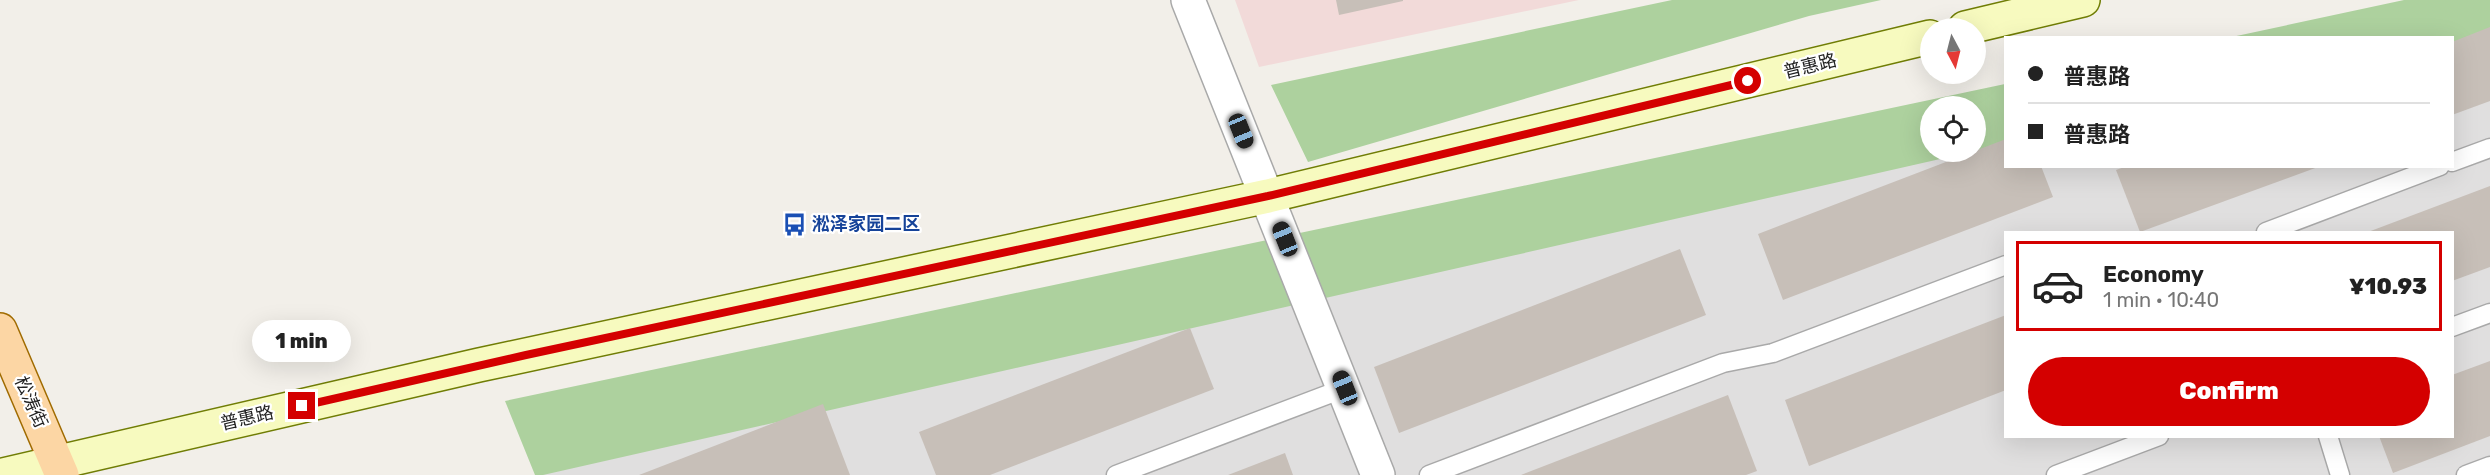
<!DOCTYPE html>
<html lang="en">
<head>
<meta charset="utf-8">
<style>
	:root { --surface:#fff; --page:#f6f6f6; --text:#222; --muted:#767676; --line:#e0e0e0; --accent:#d40000 }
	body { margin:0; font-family:Rubik,"Noto Sans SC",sans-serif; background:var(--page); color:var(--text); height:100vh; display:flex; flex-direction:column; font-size:22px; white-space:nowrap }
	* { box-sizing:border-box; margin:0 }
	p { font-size:20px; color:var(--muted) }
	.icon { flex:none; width:33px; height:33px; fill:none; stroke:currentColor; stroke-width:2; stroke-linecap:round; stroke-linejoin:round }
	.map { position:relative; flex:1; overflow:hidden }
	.sheet { position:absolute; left:2004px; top:231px; width:450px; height:207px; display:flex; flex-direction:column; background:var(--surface); border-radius:0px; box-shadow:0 6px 24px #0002 }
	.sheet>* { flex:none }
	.banner { position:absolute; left:2004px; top:36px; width:450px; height:132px; border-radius:0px; box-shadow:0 6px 24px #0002; display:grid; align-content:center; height:132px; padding:0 24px; background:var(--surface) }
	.needle { width:39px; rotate:173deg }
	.fabs { position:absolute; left:1920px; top:18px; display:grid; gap:12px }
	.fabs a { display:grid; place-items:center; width:66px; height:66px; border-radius:50%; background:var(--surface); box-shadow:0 6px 24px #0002; font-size:30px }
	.end { position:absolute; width:27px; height:27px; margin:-14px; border:8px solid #d40000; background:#fff; box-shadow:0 0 0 3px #fff }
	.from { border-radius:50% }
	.bubble { position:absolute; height:42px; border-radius:21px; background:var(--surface); box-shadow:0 6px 24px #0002; font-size:20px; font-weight:800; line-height:42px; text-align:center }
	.car { position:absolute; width:18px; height:36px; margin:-18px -9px; border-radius:8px; box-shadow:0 0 4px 2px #0007; background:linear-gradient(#222 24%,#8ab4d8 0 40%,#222 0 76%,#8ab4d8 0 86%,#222 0) }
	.banner b { display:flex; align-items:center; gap:21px; height:57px; font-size:22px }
	.banner b+b { border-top:2px solid var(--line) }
	.banner i { width:15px; height:15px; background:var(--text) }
	ul { padding:10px 0 0; list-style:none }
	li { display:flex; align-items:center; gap:18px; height:90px; margin:0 12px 9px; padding:0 12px; border:3px solid transparent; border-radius:0px }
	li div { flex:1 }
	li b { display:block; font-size:22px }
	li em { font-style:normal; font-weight:800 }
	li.selected { border-color:var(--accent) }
	li>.icon { width:54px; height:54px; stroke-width:1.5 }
	.button { display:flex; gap:12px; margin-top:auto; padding:12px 24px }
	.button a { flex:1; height:69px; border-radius:36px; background:var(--accent); color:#fff; font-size:24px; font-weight:800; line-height:69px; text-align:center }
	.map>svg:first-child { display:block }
</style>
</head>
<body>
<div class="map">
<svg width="2490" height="475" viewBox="0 0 2490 475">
	<rect width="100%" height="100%" fill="#f2efe9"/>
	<path fill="#e0dfdf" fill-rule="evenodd" d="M2490 5V475H536L1930 152H1976V120L2006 166H2452V38ZM2006 232H2452V436H2006Z"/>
	<polygon fill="#f2dad9" points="1235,0 1579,0 1259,67"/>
	<g fill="#add19e">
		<polygon points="1672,0 1881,0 1809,16 1308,162 1271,85"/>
		<polygon points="2404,0 2490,0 2490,34 2453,42 2452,38 2227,38"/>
		<polygon points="2005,84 2005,144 1976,150 1976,106 1930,106 1930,152 1971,152 543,475 535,475 505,401"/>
	</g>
	<g fill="#c7bfb8">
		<polygon points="1336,0 1403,0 1403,1 1339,15"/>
		<polygon points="2490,27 2490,101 2452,115 2452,42"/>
		<polygon points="2006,139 2006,166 2041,166 2053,197 1783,300 1758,234"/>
		<polygon points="2127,166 2318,166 2318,167 2140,232 2116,170"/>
		<polygon points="2490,186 2490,267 2452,281 2452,232 2368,232"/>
		<polygon points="1680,249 1706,315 1399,433 1374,367"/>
		<polygon points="2006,315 2006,390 1809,466 1785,400"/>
		<polygon points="1190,328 1214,389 990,475 936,475 919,432"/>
		<polygon points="2490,361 2490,436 2393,473 2379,436 2452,436 2452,375"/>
		<polygon points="1728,395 1757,471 1746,475 1521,475"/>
		<polygon points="823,404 850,475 639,475"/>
		<polygon points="1285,453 1293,475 1228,475"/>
	</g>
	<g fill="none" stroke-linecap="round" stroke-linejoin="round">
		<defs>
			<g id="service">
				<polyline points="2452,162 2490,148"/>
				<polyline points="2266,232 2440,166"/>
				<polyline points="2452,327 2490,313"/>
				<polyline points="2328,436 2340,475"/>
				<polyline points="1116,475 1345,388"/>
				<polyline points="1429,475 1723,363 1773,353 2006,265"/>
				<polyline points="2056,475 2159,436"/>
				<polyline points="2466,475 2490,466"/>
			</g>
			<polyline id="minor" points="1188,0 1378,475"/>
			<g id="secondary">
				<polyline points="1965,28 2083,0"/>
				<polyline points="3,475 479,365 1268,196 1930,37"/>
			</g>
			<polyline id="primary" points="0,330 62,475"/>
		</defs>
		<use href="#service" stroke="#a9a9a9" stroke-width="21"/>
		<use href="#minor" stroke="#a9a9a9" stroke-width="36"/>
		<use href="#secondary" stroke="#707d05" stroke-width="36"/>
		<use href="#primary" stroke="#a06b00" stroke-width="36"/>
		<use href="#service" stroke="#fff" stroke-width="18"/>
		<use href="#minor" stroke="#fff" stroke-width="33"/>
		<use href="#secondary" stroke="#f7fabf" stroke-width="33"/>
		<use href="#primary" stroke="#fcd6a4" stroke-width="33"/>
	</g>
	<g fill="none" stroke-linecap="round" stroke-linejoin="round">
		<polyline stroke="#d40000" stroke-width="8" points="302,406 526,355 1268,196 1748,81"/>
	</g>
	<defs>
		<symbol id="bus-bare" viewBox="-9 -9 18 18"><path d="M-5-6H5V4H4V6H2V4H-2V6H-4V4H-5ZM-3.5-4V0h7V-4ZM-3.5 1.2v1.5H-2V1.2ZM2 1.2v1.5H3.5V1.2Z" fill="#1a4fb4" stroke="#fff" stroke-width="2.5" paint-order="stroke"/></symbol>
	</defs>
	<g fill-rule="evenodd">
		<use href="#bus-bare" x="778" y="208" width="33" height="33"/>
	</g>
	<g text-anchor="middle" stroke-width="4.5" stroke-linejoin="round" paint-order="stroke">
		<g font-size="18" fill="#222" stroke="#fff">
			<text transform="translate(1810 66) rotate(-14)" y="6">普惠路</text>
			<text transform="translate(31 402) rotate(66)" y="6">松涛街</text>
			<text transform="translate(247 418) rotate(-13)" y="6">普惠路</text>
		</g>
		<g font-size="18" font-weight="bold" fill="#164399" stroke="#fff" text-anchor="start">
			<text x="812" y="230">淞泽家园二区</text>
		</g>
	</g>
</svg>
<div class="fabs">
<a><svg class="needle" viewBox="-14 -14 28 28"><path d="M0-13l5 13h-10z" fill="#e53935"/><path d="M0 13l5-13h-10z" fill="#767676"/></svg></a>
<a><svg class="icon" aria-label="locate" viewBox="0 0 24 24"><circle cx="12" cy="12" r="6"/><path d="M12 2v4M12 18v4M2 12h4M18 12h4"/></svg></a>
</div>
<i class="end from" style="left:1748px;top:81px"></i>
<i class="end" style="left:302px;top:406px"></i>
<div class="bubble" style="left:252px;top:320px;width:99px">1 min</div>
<i class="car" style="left:1241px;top:131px;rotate:158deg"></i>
<i class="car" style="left:1285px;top:239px;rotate:338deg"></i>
<i class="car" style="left:1345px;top:388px;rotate:338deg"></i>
<div class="banner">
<b><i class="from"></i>普惠路</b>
<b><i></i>普惠路</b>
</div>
<section class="sheet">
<ul>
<li class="selected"><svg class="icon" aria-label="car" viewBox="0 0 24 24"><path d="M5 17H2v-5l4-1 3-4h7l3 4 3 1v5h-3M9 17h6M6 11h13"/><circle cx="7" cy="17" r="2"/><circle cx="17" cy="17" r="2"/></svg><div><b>Economy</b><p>1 min · 10:40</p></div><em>¥10.93</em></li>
</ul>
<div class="button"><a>Confirm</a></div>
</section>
</div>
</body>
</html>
